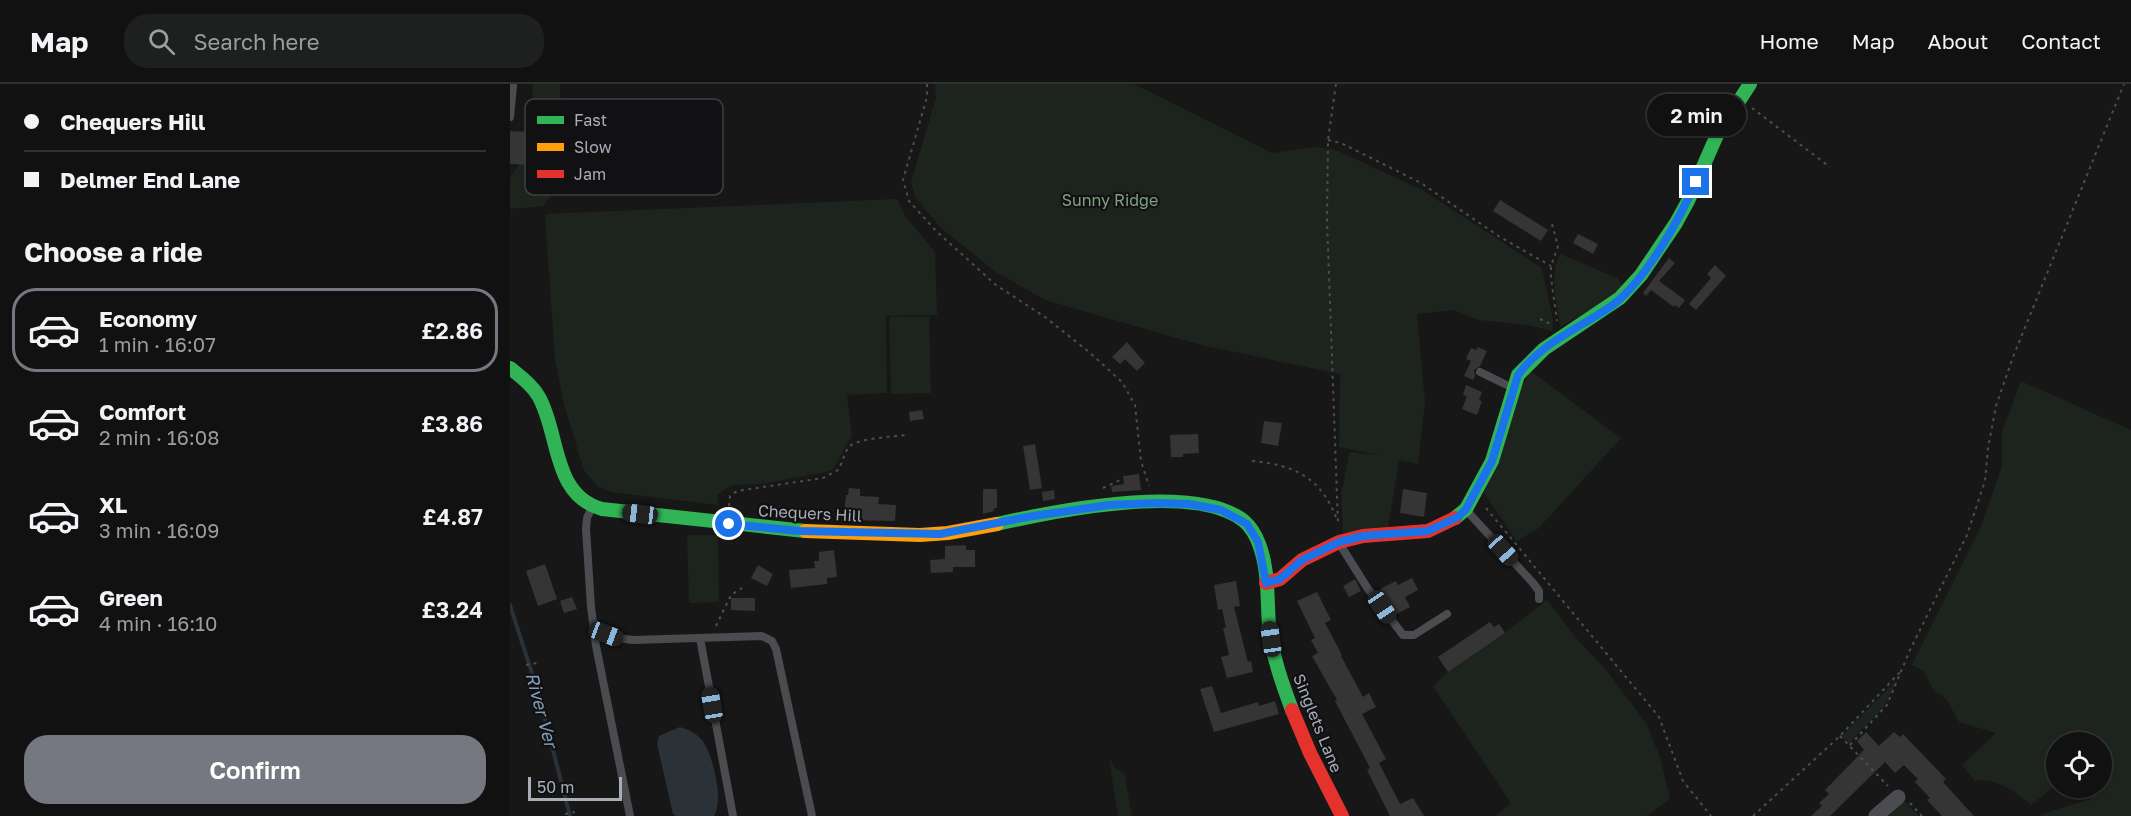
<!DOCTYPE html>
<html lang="en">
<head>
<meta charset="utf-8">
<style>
	:root { --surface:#111; --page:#1e1f1f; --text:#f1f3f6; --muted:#9c9d9f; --line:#303131; --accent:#757880 }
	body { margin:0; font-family:"Golos Text",sans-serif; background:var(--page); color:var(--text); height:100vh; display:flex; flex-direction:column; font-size:22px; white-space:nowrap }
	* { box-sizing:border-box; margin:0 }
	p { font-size:20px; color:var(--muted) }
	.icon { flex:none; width:33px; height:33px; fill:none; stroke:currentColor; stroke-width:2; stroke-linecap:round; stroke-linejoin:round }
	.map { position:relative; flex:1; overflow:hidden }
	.details { display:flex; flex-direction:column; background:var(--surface); width:510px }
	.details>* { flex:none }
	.hud { display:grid; align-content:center; height:132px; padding:0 24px; background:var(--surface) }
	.buttons { position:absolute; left:1536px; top:648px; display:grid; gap:12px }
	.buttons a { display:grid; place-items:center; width:66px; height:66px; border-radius:50%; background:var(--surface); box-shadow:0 2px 4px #0004,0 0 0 2px var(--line); font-size:30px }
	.scale { position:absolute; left:18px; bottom:15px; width:94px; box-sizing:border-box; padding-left:6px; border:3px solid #a8adb8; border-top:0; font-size:16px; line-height:21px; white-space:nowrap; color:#a8adb8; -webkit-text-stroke:4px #111113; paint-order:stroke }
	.end { position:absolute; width:27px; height:27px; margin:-14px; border:8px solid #1a73e8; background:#fff; box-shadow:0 0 0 3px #fff }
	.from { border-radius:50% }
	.bubble { position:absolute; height:42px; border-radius:21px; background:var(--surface); box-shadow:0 2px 4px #0004,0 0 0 2px var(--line); font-size:20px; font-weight:600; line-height:42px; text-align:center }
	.car { position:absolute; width:18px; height:36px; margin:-18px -9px; border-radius:8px; box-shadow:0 0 4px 2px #0007; background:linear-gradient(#222 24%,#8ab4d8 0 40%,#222 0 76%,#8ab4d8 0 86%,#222 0) }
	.hud b { display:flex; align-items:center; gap:21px; height:57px; font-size:22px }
	.hud b+b { border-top:2px solid var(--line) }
	.hud i { width:15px; height:15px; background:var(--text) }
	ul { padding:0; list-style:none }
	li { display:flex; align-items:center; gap:18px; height:84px; margin:0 12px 9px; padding:0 12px; border:3px solid transparent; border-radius:24px }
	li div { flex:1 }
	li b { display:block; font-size:22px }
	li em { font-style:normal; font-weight:600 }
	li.active { border-color:var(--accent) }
	li>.icon { width:54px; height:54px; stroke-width:1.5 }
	h2 { padding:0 24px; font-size:27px; line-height:72px }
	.action { display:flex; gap:12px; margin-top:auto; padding:12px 24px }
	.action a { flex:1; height:69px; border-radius:24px; background:var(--accent); color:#fff; font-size:24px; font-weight:600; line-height:69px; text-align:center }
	header { display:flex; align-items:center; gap:36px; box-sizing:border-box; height:84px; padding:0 30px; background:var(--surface); border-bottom:2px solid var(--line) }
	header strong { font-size:28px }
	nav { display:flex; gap:33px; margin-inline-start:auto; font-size:21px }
	.search { width:420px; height:54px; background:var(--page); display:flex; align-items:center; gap:15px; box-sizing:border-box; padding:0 21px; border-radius:24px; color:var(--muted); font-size:22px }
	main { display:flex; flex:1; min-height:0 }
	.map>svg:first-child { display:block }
</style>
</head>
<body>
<header>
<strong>Map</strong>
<div class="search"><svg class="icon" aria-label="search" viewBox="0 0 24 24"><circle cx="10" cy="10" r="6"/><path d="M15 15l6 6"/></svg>Search here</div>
<nav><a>Home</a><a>Map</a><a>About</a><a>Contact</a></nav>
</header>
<main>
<section class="details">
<div class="hud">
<b><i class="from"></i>Chequers Hill</b>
<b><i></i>Delmer End Lane</b>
</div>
<h2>Choose a ride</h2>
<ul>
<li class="active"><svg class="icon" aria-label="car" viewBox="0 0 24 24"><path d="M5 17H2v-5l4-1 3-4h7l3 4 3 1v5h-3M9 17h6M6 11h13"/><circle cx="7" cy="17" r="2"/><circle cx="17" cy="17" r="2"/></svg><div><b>Economy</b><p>1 min · 16:07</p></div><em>£2.86</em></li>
<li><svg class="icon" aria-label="car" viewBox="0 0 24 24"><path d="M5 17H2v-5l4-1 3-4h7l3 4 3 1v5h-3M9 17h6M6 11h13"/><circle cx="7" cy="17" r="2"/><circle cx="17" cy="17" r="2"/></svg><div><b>Comfort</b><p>2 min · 16:08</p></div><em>£3.86</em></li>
<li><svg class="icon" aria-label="car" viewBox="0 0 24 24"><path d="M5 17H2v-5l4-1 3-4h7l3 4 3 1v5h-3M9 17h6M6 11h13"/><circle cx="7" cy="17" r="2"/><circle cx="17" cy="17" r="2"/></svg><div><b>XL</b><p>3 min · 16:09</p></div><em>£4.87</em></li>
<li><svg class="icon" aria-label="car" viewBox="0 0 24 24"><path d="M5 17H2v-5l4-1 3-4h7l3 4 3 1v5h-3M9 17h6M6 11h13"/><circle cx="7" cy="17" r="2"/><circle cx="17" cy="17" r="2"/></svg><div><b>Green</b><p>4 min · 16:10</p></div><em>£3.24</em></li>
</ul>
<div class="action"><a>Confirm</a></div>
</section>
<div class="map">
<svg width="1621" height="732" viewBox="0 0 1621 732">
	<rect width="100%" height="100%" fill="#171717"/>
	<g fill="#1d241d">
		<polygon points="23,0 50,0 53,97 33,122 0,125 0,93 19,67"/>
		<polygon points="425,0 624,0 762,69 805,63 824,65 912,106 1032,184 1043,236 1042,247 1018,241 969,236 944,226 907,230 915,318 908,380 889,376 878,444 833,449 831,403 833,403 839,368 873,372 829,363 830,290 691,261 535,216 486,188 431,144 405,113 401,98 426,14"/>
		<path d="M387 115 396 133 425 168 427 231 376 232 377 309 337 311 342 352C333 364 330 377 321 387L250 400 222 401 207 411 208 421 101 408 87 402 74 386 55 324 45 276 35 130Z"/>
		<path d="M1050 170 1107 194 1115 205 1050 243C1047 218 1039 194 1050 170Z"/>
		<polygon points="379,233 419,233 421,309 381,310"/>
		<polygon points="1021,287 1111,354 1029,444 1007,457 974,409 1010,304"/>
		<path d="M1511 297 1621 346V732H1531V730L1581 715 1577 704H1592V658H1546L1545 702 1521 721C1504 708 1487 693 1465 697L1452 681 1486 649 1449 638 1437 616 1423 606 1414 587 1402 581 1471 442 1492 382V348Z"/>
		<polygon points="177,451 208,451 209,518 179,519"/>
		<polygon points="1037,516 1068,556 1097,587 1136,639 1150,673 1160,715 1137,732 985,732 1001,719 923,602 938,588 995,549"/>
		<polygon points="1387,596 1374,623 1339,659 1332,652"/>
		<polygon points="599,674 606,685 614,688 622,732 608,732"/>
		<polygon points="1393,715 1409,732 1380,732 1379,728"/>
	</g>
	<path fill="#2a3238" d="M170 643C180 646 188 650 194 659 203 674 214 716 204 732H166L163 730 147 660 149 652Z"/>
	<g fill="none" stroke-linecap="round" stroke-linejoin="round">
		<polyline stroke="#2a3238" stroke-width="4" points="0,521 28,608 60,732"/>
	</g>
	<g fill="#353536">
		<polygon points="0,47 19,48 18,57 22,57 21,81 0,80"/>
		<polygon points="990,116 1038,146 1031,157 983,127"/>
		<polygon points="1068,150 1088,160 1083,170 1063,159"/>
		<polygon points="1159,174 1165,179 1149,197 1175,216 1169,224 1165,221 1164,223 1141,206 1136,212 1133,209"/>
		<polygon points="1205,181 1216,192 1186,226 1179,220 1201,194 1197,190"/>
		<polygon points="617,258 635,279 627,287 615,275 610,280 602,273"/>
		<polygon points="968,263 977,267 970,282 964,286 965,292 963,296 954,292 961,277 956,275 961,264 966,266"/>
		<polygon points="956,301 972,308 969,316 972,317 967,331 952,325 957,312 953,311"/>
		<polygon points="412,326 414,335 400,337 399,328"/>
		<polygon points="754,337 772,339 768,362 751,359"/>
		<polygon points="688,350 689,369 673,370 673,373 661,373 660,351"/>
		<polygon points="525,360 532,404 520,406 513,362"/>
		<polygon points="629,390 631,406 602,408 601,402 614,400 613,392"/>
		<polygon points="339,404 350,405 350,412 369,413 368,420 386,421 385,437 337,436 337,431 334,431 336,411 338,411"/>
		<polygon points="473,405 487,405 487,424 484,424 484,427 473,430"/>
		<polygon points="893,405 917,409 914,433 890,429"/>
		<polygon points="544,406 545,415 533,417 532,408"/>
		<polygon points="456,461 456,466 465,466 465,483 443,483 443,488 421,489 420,476 435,475 435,462"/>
		<polygon points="324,466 327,493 317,494 317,500 281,504 279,486 305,484 304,477 309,477 309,468"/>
		<polygon points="35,480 47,515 28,522 16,487"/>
		<polygon points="248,481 263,490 257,502 241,494"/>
		<polygon points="902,494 908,506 895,513 900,523 885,531 870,505 886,497 888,501"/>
		<polygon points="845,495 851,507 839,513 833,502"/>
		<polygon points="726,497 730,522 724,523 738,578 741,577 743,588 717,594 711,573 719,571 713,544 716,543 712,525 708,526 704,501"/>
		<polygon points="807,508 821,536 815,539 832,571 831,572 853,613 859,609 866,623 852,630 876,675 869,679 890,720 903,714 914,732 880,732 857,686 860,684 825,617 827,616 802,572 808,569 801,556 805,554 787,517"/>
		<polygon points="62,513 67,525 54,529 50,517"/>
		<polygon points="221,514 245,514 245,527 221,526"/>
		<polygon points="980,538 984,543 989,540 995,549 938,588 928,573"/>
		<polygon points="702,602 711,629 748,618 749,622 765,617 769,630 704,648 690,605"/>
		<polygon points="1356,648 1369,662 1384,648 1390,653 1393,650 1436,695 1433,698 1464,732 1432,732 1417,716 1420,714 1405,698 1408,695 1394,681 1385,689 1375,678 1320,732 1301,732 1312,722 1309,719 1319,710 1315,706 1354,666 1347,657"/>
	</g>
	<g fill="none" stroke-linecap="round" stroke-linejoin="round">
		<g stroke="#4d4e52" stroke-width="2" stroke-dasharray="3 4.5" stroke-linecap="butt">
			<polyline points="417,0 417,13 393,96 399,117 426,147 486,201 535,233 579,268 612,298 625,321 631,377 639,402"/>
			<polyline points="826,0 818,56 817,136 828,440"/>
			<polyline points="1242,24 1320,83"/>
			<polyline points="818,56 831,59 911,99 990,153 1041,182"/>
			<polyline points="1042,140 1048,162 1041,182 1041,194 1047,237"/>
			<polyline points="1030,235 1041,240"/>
			<path d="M742 377C785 381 812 394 827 436"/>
			<polyline points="593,404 610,396"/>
			<path d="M219 422 220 412 227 407 313 394 328 386C332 380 334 370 338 364 345 354 383 353 395 351"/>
			<polyline points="976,424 1149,633 1173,697 1201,732"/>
			<polyline points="206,542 221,511 232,504"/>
			<polyline points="16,581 27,579"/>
			<polyline points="1330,652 1378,702"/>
			<polyline points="1340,661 1377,621 1400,566 1457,451 1475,397 1478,364 1486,322 1503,273 1614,0"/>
			<polyline points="1400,719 1412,732"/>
			<polyline points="55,730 65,728"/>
			<polyline points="1243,732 1330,652 1391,587"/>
		</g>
		<g stroke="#4b4c50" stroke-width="8">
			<polyline points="0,33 3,2"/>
			<polyline points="970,288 1003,304"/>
			<polyline points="82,423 77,434 76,445 81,523 86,562 120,732"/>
			<polyline points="957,427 1023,499 1029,507 1029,515"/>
			<polyline points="829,459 858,505 893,551 904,551 937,530"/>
			<polyline points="84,545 108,554 123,556 252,552 262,557 266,565 302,732"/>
			<polyline points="190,554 223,732"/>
		</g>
		<polyline stroke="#4b4c50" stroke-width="15" points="1366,732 1388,713"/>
		<g stroke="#30b455" stroke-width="14">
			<path d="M0 284C11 293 22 301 29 313 50 351 42 411 92 425L295 447"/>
			<polyline points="945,434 956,425 982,377 1008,291 1034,265 1110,214 1131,191 1166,139 1178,117 1207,51 1240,0"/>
			<path d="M487 440C545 427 685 398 734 437 741 443 746 452 749 460 759 486 757 515 759 542 762 571 772 599 782 626"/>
		</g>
		<polyline stroke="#ff9f0a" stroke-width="14" points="295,447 410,451 438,449 487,440"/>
		<g stroke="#e5322d" stroke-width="14">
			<polyline points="756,499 770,495 792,476 829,458 853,452 918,447 945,434"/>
			<polyline points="782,626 800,669 832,732"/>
		</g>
	</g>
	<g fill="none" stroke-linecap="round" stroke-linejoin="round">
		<path stroke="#1a73e8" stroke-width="8" d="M219 440 290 447 430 450 523 432 599 421 645 419 679 420 711 426 737 440 748 458 756 499 770 495 792 476 829 458 853 452 918 447 948 433 956 425 982 377 1008 291C1033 257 1071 244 1104 220 1137 194 1169 136 1186 98"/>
	</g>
	<g text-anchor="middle" stroke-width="4.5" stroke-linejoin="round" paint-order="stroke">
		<g font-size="16" fill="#7fa37f" stroke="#111113">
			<text x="600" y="122">Sunny Ridge</text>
		</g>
		<g font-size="16" fill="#a8adb8" stroke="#111113">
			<text transform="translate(300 429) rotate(3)" y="6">Chequers Hill</text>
			<text transform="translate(808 639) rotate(68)" y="6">Singlets Lane</text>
		</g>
		<g font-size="18" font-style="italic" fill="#7f9db3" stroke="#111113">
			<text transform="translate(31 626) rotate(75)" y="6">River Ver</text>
		</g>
	</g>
	<rect x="15" y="15" width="198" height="96" rx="9" fill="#111113" stroke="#3e4045" stroke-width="1.5"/>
	<rect x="27" y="32" width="27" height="8" fill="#30b455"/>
	<rect x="27" y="59" width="27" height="8" fill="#ff9f0a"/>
	<rect x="27" y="86" width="27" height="8" fill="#e5322d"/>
	<g font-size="16" fill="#a8adb8">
		<text x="64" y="42">Fast</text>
		<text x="64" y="69">Slow</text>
		<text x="64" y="96">Jam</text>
	</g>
</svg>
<div class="buttons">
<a><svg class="icon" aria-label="locate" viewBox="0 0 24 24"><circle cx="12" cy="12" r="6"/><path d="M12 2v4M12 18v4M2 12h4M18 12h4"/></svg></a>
</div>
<div class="scale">50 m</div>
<i class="end from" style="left:219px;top:440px"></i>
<i class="end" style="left:1186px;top:98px"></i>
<div class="bubble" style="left:1137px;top:10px;width:99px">2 min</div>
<i class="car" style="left:130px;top:430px;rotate:277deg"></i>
<i class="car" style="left:993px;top:466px;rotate:138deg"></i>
<i class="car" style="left:872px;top:523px;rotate:146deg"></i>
<i class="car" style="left:96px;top:550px;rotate:111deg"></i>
<i class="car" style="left:761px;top:555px;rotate:352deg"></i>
<i class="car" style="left:202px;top:621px;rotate:350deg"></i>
</div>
</main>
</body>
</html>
